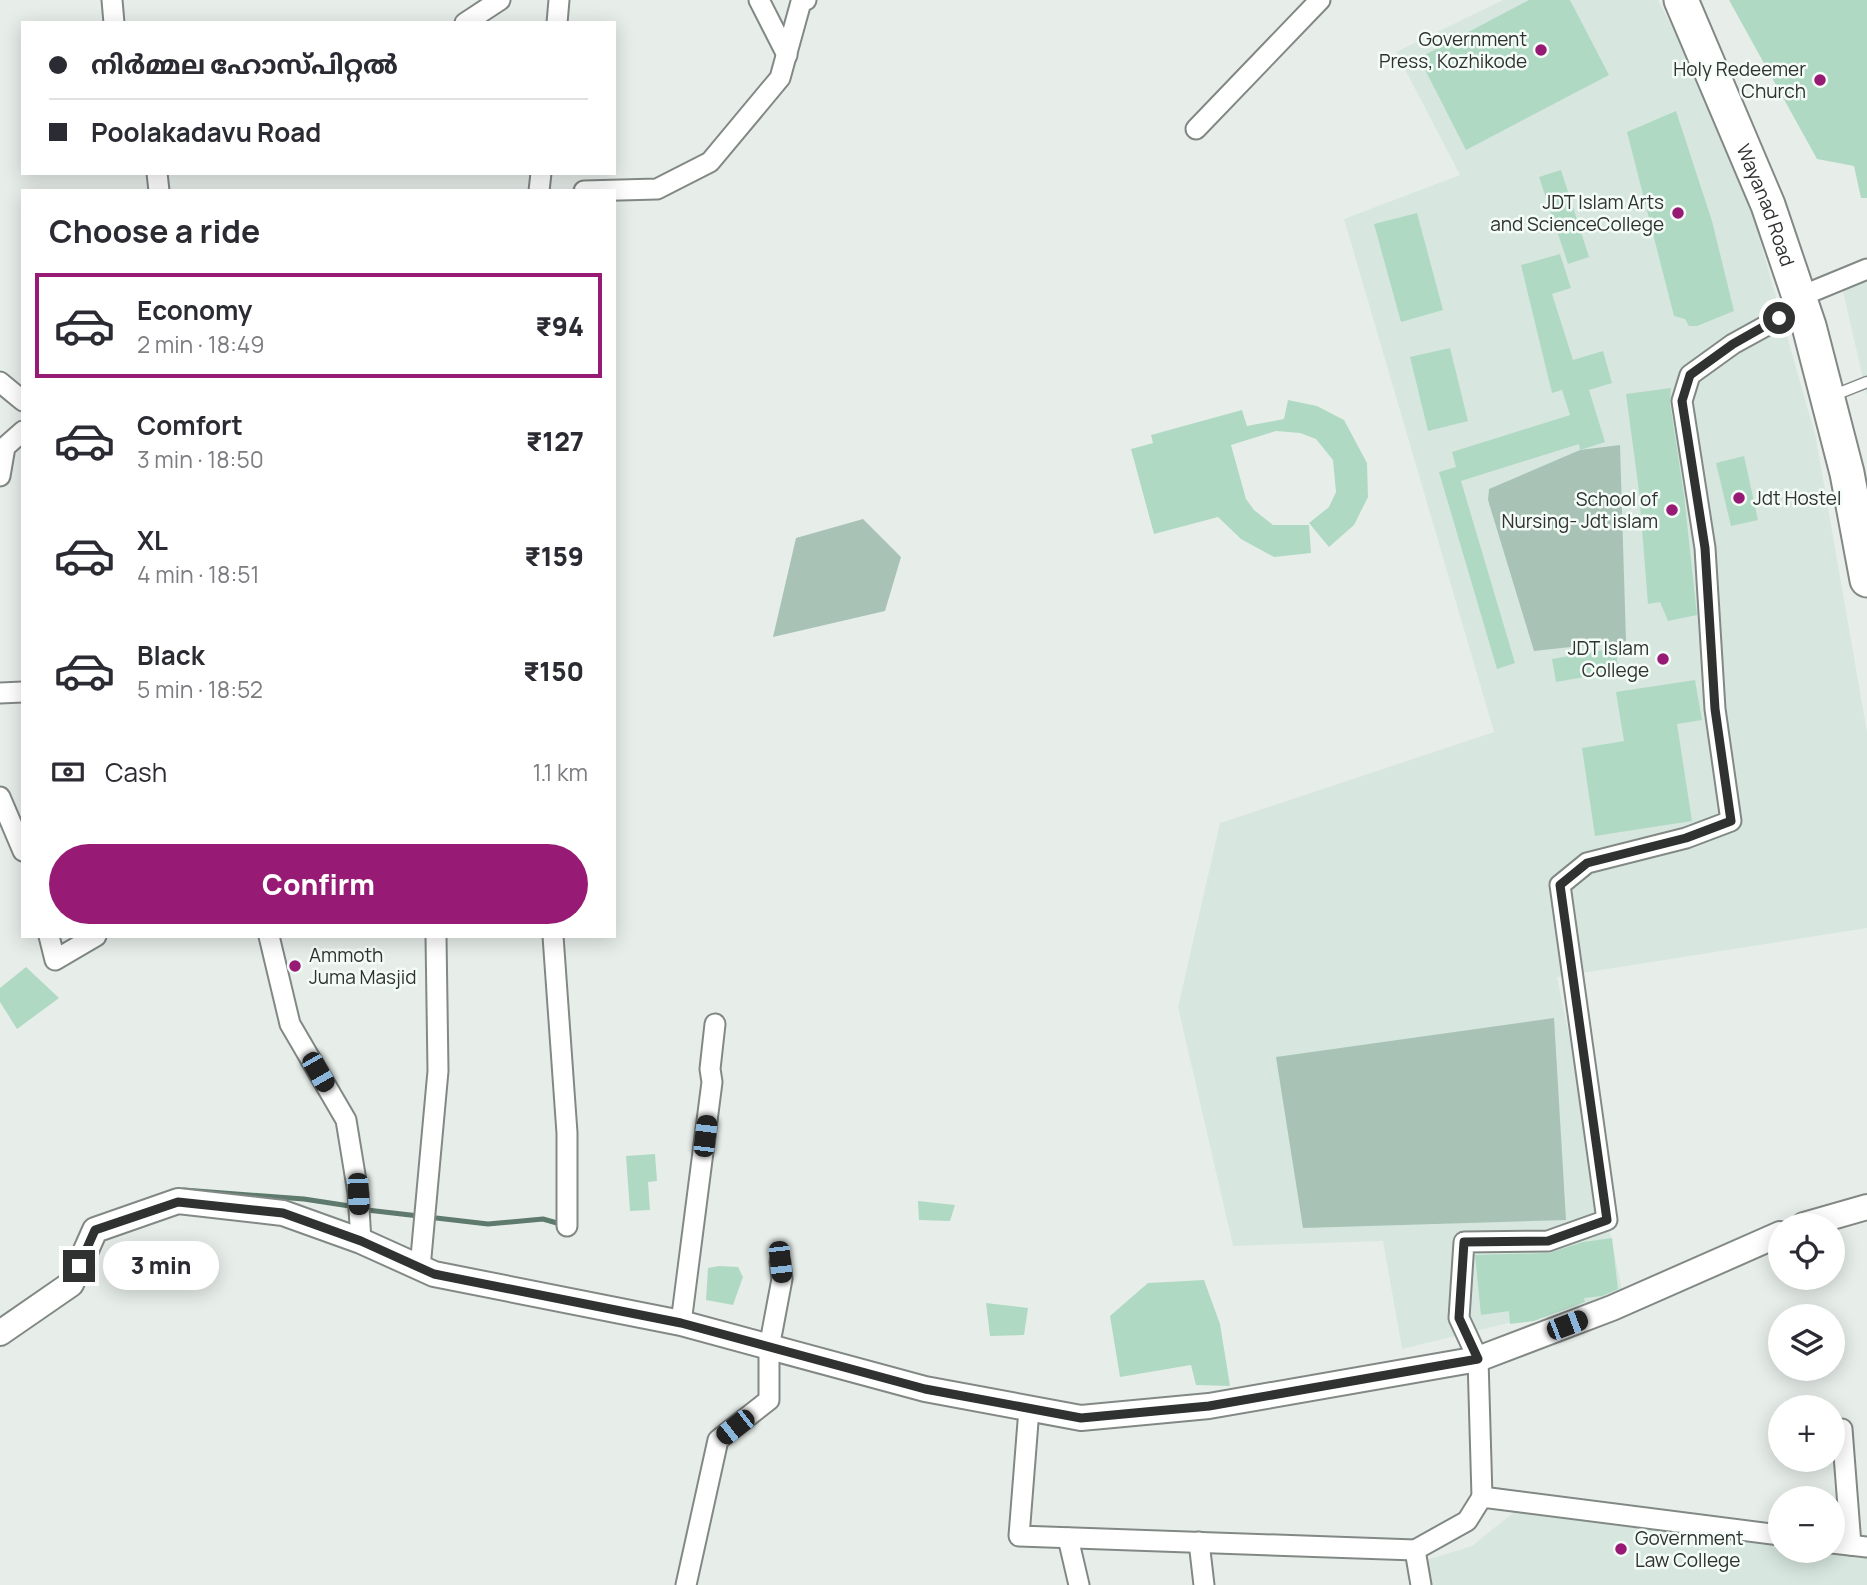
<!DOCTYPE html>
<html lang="en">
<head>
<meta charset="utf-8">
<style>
	:root { --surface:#fff; --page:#f2f2f3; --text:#2b2b33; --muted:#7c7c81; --line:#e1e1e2; --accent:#971b74 }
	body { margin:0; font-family:Manrope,"Noto Sans Malayalam",sans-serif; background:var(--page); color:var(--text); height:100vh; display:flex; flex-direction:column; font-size:26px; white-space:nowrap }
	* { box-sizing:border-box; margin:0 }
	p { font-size:23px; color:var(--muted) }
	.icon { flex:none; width:38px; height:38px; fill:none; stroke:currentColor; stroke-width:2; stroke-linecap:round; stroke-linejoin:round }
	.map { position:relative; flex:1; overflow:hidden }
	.drawer { position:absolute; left:21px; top:189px; width:595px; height:749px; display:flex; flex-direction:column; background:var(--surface); border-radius:0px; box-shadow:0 4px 18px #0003 }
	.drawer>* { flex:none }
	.top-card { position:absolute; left:21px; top:21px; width:595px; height:154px; border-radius:0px; box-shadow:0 4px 18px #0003; display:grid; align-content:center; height:154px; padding:0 28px; background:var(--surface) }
	.tools { position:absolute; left:1768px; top:1213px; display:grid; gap:14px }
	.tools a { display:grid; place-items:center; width:77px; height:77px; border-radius:50%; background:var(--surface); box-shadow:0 4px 18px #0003; font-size:35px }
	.end { position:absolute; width:32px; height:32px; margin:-16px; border:9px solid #2f3231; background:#fff; box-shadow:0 0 0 4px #fff }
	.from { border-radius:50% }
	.bubble { position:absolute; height:49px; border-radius:24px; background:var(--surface); box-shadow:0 4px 18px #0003; font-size:23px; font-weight:800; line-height:49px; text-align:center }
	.car { position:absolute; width:21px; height:42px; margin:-21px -10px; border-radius:9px; box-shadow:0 0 5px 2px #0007; background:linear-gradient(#222 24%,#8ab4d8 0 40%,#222 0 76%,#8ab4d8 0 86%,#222 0) }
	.top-card b { display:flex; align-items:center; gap:24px; height:66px; font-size:26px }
	.top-card b+b { border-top:2px solid var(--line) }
	.top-card i { width:18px; height:18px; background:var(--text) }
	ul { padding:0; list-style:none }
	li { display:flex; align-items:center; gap:21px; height:105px; margin:0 14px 10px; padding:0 14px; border:4px solid transparent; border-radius:0px }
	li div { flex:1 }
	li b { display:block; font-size:26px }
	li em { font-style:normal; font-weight:800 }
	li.active { border-color:var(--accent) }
	li>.icon { width:63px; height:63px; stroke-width:1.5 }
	h2 { padding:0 28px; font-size:32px; line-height:84px }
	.pay { display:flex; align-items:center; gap:18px; height:77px; padding:0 28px; font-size:26px }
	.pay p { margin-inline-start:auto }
	.primary-button { display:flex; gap:14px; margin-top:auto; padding:14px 28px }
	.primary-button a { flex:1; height:80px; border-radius:42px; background:var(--accent); color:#fff; font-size:28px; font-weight:800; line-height:80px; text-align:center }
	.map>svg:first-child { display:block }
</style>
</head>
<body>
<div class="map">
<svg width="1867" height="1585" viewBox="0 0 1867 1585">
	<rect width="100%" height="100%" fill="#e7eeea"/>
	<g fill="#d7e7df">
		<polygon points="1503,0 1658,0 1702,84 1750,205 1816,438 1867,732 1867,928 1557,977 1623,1295 1402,1349 1383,1241 1233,1246 1178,1007 1220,823 1494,732 1344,219 1460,175 1396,52"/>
		<polygon points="1867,276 1867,396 1842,287"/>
		<polygon points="1514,1512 1780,1547 1780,1550 1807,1551 1867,1558 1867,1585 1430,1585 1426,1560 1472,1546"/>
	</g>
	<g fill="#a8c3b5">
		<polygon points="1620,445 1626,641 1534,651 1488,500 1489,489 1580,450"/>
		<polygon points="863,519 901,557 885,611 773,637 796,538"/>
		<polygon points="1554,1018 1566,1220 1303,1228 1276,1057"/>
	</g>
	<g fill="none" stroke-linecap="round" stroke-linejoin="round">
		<g stroke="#5e7a6c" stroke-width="5">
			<polyline points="184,1190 304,1199 356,1207"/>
			<polyline points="367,1210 488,1224 543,1219 564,1225"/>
			<polyline points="93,1256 94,1272"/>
		</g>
	</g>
	<g fill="#b0d9c4">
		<polygon points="1529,0 1570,0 1609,75 1466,150 1419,58"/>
		<polygon points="1729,0 1867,0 1867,198 1861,198 1854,166 1817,159"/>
		<polygon points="1676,111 1712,221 1734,311 1697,326 1689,326 1685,319 1674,316 1627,132"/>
		<polygon points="1561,170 1589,257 1568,264 1539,177"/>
		<polygon points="1417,213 1443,310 1401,322 1374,224"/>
		<polygon points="1560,254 1571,288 1552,294 1573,360 1603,351 1612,383 1589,390 1605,442 1580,450 1579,444 1461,481 1515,663 1497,669 1439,472 1456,467 1452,452 1570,415 1562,390 1552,393 1521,265"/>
		<polygon points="1450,348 1468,421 1428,431 1410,357"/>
		<polygon points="1671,388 1670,403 1684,495 1697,615 1668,621 1660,602 1648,604 1639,491 1626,394"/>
		<polygon points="1288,400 1317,406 1344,420 1367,463 1368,497 1354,525 1329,547 1309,523 1329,507 1336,492 1333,460 1316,439 1300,433 1276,431 1231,445 1246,499 1254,510 1273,525 1309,525 1311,553 1274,557 1241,539 1218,517 1154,534 1131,449 1153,443 1151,435 1242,410 1247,426 1284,419"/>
		<polygon points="1744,456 1758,520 1731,526 1716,463"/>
		<polygon points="1615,648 1619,671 1556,682 1552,659"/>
		<polygon points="1695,680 1702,720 1677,724 1692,821 1595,836 1582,748 1624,741 1616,692"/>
		<polygon points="26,967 59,998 17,1029 0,1002 0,988"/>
		<polygon points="655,1154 657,1181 648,1182 650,1210 630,1211 626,1156"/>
		<polygon points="918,1201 955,1205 950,1221 919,1220"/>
		<polygon points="1612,1238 1618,1289 1602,1296 1584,1298 1585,1302 1534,1321 1510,1324 1509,1311 1481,1315 1475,1255 1549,1253 1583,1242"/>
		<polygon points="719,1266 738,1267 743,1277 733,1305 706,1300 708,1268"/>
		<polygon points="1204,1280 1220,1324 1230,1386 1196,1385 1191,1365 1120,1377 1110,1316 1148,1283"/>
		<polygon points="986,1303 1028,1308 1024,1335 990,1336"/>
	</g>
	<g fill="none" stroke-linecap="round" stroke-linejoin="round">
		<defs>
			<polyline id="service" points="1832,396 1867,382"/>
			<g id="minor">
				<polyline points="112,0 114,23"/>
				<polyline points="759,0 787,55"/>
				<polyline points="465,23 500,0"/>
				<polyline points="557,23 559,0"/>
				<polyline points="1196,129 1320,0"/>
				<polyline points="157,173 159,191"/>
				<polyline points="539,191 541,173"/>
				<polyline points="584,191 657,189 710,162 780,78 801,2 806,0"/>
				<polyline points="1799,297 1867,269"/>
				<polyline points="0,382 23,401"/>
				<polyline points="0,476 5,447 23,431"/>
				<polyline points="0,693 23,692"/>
				<polyline points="0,797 23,851"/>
				<polyline points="49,936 55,960 96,936"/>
				<polyline points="269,936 290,1024 346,1120 358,1193 361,1241"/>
				<polyline points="553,936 567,1133 567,1226"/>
				<polyline points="420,1268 438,1071 436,936"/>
				<polyline points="681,1323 712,1082 710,1069 715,1024"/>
				<polyline points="1029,1409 1019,1536 1415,1550"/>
				<polyline points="1842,1429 1851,1545"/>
				<polyline points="1482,1497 1478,1359 1459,1318 1464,1242 1548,1241 1607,1220 1560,885 1587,863 1686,838 1731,821 1715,709 1705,548 1682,401 1690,375 1733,344 1802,306"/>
				<polyline points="1068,1538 1079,1585"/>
				<polyline points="1199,1542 1204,1585"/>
				<polyline points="1832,1543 1867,1547"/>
				<polyline points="686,1585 718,1440 769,1400 769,1348 782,1279 780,1262"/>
				<polyline points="1421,1585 1415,1550 1467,1521 1482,1497 1780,1535"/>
			</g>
			<g id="tertiary">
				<polyline points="1804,1225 1867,1207"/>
				<polyline points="0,1333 71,1284 95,1230 178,1201 283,1213 361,1241 434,1274 681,1323 925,1389 1081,1418 1209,1406 1478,1359 1612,1308 1780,1234"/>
			</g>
			<g id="trunk">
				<path id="s1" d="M1681 0 1768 205 1809 326 1847 473 1867 580"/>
			</g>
		</defs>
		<use href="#service" stroke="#828985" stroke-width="13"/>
		<use href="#minor" stroke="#828985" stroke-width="23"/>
		<use href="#tertiary" stroke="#828985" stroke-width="28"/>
		<use href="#trunk" stroke="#828985" stroke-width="37"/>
		<use href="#service" stroke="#fff" stroke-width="10"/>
		<use href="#minor" stroke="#fff" stroke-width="19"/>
		<use href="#tertiary" stroke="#fff" stroke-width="24"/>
		<use href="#trunk" stroke="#fff" stroke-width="33"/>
	</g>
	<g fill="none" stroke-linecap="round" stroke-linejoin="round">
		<polyline stroke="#2f3231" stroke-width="9" points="79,1266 95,1230 178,1202 283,1213 361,1241 434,1274 681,1323 925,1389 1081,1418 1209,1406 1478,1359 1459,1318 1464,1242 1548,1241 1607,1220 1560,885 1587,863 1686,838 1731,821 1715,709 1705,548 1682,401 1690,375 1733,344 1779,318"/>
	</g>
	<g fill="#971b74" stroke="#f4fcf8" stroke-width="2.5">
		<circle cx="1541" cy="50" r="7"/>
		<circle cx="1820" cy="80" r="7"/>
		<circle cx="1678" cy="213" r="7"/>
		<circle cx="1739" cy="498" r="7"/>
		<circle cx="1672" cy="510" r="7"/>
		<circle cx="1663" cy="659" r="7"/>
		<circle cx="295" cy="966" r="7"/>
		<circle cx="1621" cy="1549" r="7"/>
	</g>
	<g text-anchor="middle" stroke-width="5" stroke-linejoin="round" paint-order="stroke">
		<g font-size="19" fill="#2f3231" stroke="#f4fcf8" text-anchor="end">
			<text x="1527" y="46">Government<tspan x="1527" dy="22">Press, Kozhikode</tspan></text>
			<text x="1806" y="76">Holy Redeemer<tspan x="1806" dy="22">Church</tspan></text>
			<text x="1664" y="209">JDT Islam Arts<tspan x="1664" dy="22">and ScienceCollege</tspan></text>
			<text x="1753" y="505" text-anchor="start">Jdt Hostel</text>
			<text x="1658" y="506">School of<tspan x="1658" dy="22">Nursing- Jdt islam</tspan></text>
			<text x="1649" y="655">JDT Islam<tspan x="1649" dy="22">College</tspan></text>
			<text x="309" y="962" text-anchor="start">Ammoth<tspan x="309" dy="22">Juma Masjid</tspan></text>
			<text x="1635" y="1545" text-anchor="start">Government<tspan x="1635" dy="22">Law College</tspan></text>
		</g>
		<g font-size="19" fill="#2f3231" stroke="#f4fcf8">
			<text dy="7" stroke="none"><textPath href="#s1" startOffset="222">Wayanad Road</textPath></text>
		</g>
	</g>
</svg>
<div class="tools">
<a><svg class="icon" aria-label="locate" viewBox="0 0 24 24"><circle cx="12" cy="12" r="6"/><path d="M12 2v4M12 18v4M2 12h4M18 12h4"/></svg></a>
<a><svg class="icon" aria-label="layers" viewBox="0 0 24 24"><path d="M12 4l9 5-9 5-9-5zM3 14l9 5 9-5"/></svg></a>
<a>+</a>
<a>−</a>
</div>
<i class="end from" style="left:1779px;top:318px"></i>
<i class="end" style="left:79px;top:1266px"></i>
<div class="bubble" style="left:103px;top:1241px;width:116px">3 min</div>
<i class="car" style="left:318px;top:1072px;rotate:150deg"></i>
<i class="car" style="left:705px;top:1136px;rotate:7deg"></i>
<i class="car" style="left:358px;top:1194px;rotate:177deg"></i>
<i class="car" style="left:780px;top:1262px;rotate:174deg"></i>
<i class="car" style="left:1567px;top:1325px;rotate:69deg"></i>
<i class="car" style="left:735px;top:1427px;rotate:232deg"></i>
<div class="top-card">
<b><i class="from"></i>നിർമ്മല ഹോസ്പിറ്റൽ</b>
<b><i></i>Poolakadavu Road</b>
</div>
<section class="drawer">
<h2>Choose a ride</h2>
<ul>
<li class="active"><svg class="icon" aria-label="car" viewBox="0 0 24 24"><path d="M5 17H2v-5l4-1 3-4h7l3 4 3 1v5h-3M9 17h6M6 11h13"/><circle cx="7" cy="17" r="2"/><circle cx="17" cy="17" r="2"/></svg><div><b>Economy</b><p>2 min · 18:49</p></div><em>₹94</em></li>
<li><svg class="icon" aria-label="car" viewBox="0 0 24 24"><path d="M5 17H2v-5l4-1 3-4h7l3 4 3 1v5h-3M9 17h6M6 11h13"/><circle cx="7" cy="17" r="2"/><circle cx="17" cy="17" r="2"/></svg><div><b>Comfort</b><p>3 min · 18:50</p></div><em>₹127</em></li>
<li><svg class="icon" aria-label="car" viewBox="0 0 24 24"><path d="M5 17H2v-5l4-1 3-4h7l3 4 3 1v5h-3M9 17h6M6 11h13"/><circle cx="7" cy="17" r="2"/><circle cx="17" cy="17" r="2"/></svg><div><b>XL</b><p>4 min · 18:51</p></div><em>₹159</em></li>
<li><svg class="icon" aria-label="car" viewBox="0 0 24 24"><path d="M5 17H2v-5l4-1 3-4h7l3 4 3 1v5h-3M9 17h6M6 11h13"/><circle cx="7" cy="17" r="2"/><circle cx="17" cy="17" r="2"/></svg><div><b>Black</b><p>5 min · 18:52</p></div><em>₹150</em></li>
</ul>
<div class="pay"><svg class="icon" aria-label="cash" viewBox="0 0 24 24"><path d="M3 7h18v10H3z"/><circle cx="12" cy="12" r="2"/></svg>Cash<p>1.1 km</p></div>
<div class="primary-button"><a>Confirm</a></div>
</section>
</div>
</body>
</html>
